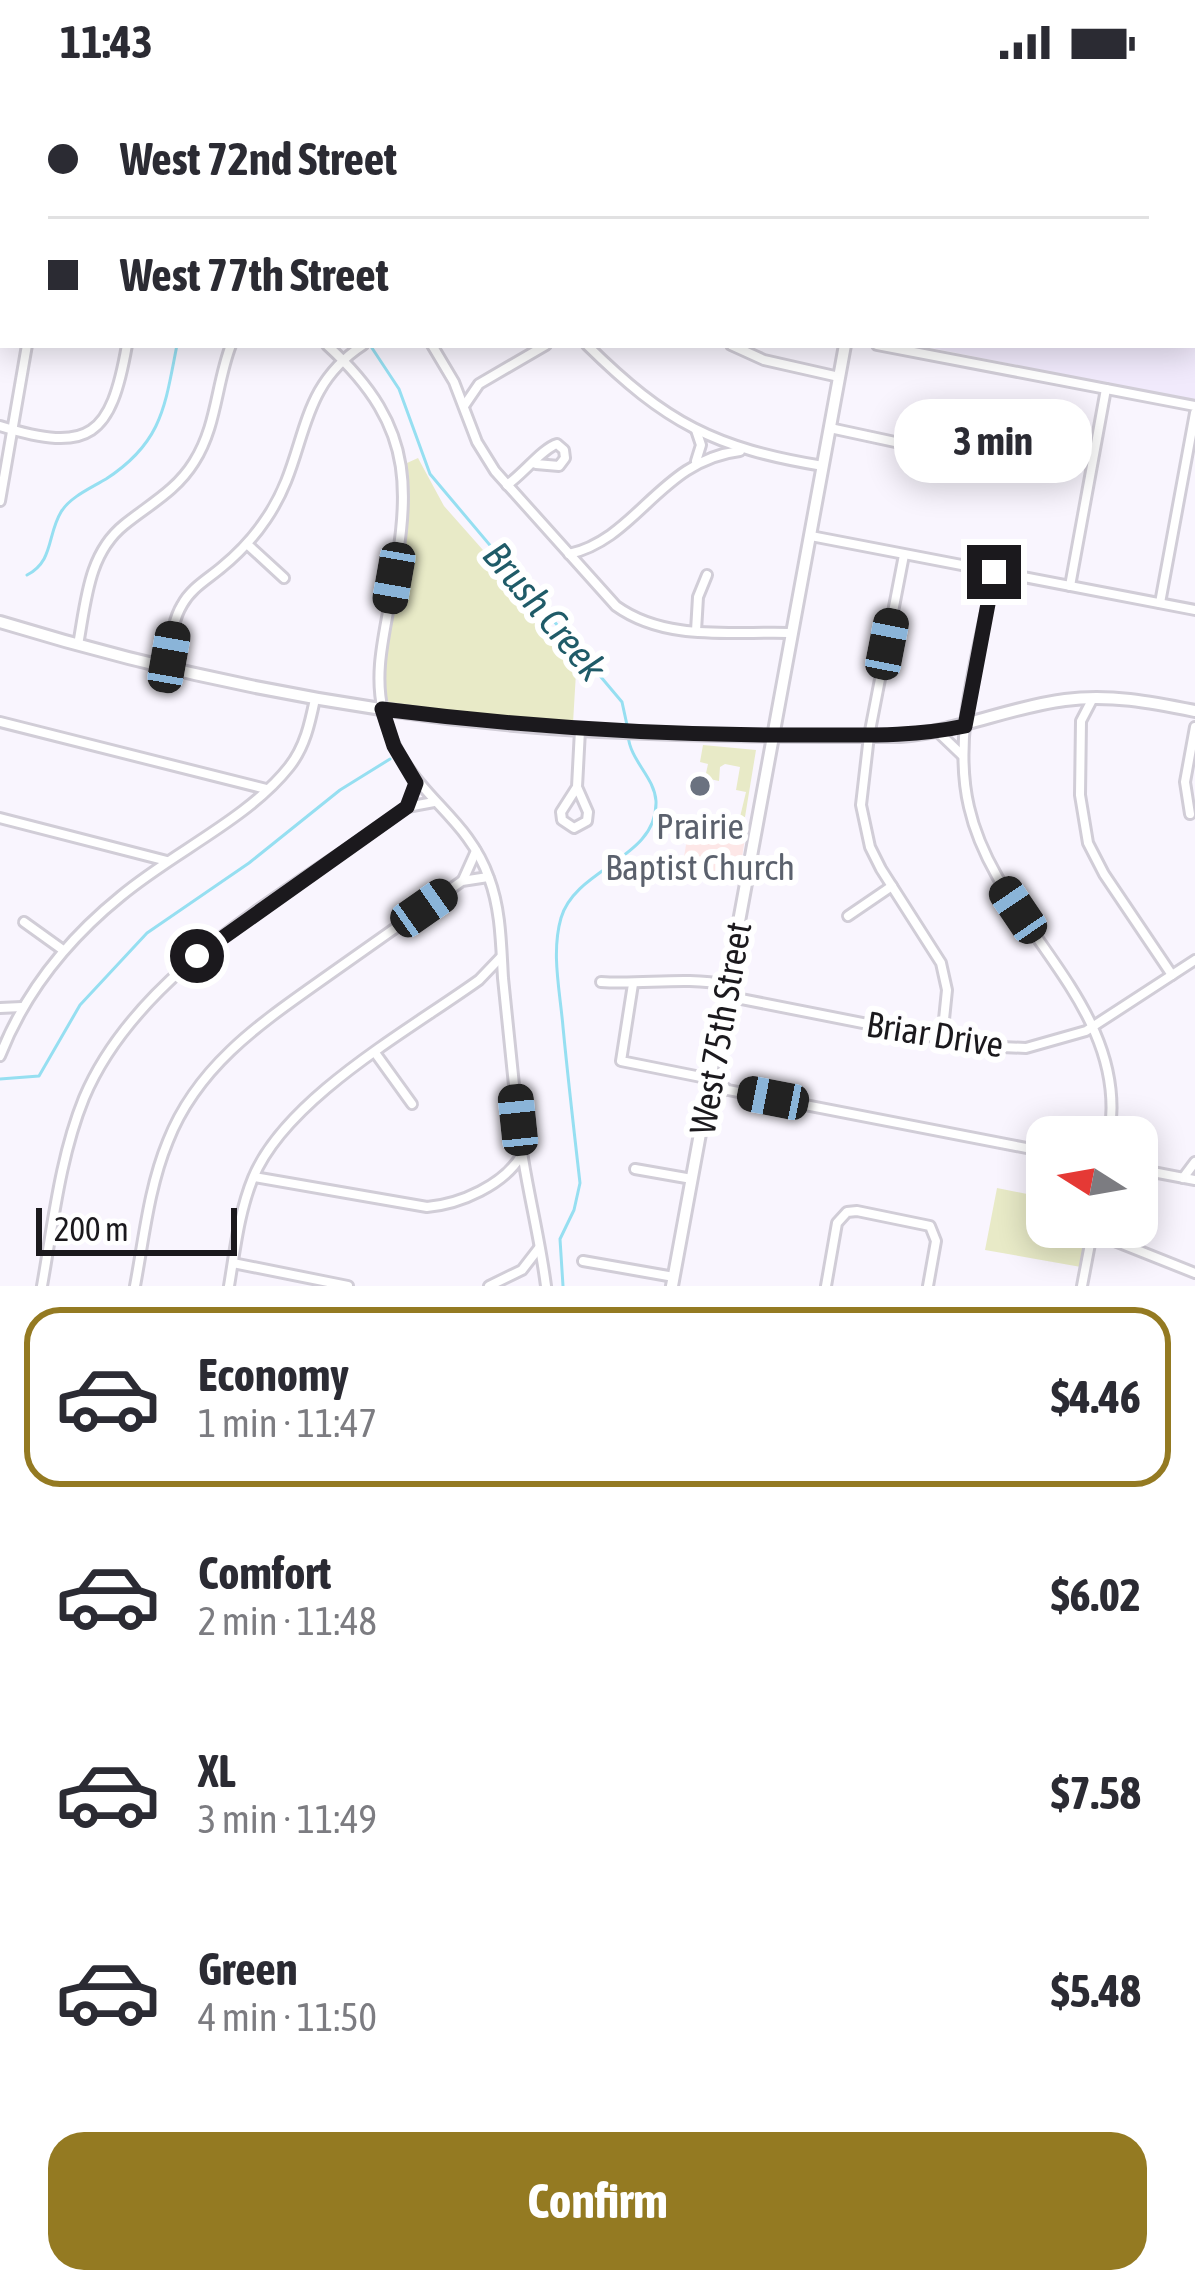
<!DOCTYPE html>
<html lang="en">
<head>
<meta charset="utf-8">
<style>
	:root { --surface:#fff; --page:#f2f2f3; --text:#2b2b33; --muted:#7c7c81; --line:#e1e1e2; --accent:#947a22 }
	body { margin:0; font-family:"Asap Condensed",sans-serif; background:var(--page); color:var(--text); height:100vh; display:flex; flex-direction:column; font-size:45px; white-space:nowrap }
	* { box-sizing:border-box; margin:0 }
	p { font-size:39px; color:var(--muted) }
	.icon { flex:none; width:66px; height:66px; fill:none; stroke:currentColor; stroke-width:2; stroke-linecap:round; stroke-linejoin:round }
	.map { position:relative; height:1202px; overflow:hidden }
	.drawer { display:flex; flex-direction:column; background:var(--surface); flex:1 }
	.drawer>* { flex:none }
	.banner { position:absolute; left:0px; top:0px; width:1197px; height:264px; box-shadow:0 6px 30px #0003; display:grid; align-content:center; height:264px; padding:0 48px; background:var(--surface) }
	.needle { width:78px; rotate:281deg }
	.buttons { position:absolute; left:1026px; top:1032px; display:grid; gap:24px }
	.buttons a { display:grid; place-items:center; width:132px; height:132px; border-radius:24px; background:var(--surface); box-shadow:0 6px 30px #0003; font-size:60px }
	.scale { position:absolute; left:36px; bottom:30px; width:201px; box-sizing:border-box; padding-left:12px; border:6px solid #1b191d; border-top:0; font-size:33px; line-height:42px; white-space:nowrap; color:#1b191d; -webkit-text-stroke:9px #fff; paint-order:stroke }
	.end { position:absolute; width:54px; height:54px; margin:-27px; border:15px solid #1b191d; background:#fff; box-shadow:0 0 0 6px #fff }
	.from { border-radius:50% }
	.bubble { position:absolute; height:84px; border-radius:36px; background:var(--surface); box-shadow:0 6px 30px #0003; font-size:39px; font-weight:700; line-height:84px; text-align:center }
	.car { position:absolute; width:36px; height:72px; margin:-36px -18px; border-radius:15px; box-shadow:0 0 9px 3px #0007; background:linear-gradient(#222 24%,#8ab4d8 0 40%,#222 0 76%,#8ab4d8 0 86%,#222 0) }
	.banner b { display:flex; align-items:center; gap:42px; height:114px; font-size:45px }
	.banner b+b { border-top:3px solid var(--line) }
	.banner i { width:30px; height:30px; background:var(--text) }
	ul { padding:21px 0 0; list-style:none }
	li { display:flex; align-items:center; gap:36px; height:180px; margin:0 24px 18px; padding:0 24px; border:6px solid transparent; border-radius:36px }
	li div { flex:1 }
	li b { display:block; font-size:45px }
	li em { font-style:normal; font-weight:700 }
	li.active { border-color:var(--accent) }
	li>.icon { width:108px; height:108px; stroke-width:1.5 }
	.primary-button { display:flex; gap:24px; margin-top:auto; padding:24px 48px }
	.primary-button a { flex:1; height:138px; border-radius:36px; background:var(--accent); color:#fff; font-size:48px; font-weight:700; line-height:138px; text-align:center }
	.status { display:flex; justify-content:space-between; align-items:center; height:84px; padding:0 60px; background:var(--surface); direction:ltr }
	.status svg { height:33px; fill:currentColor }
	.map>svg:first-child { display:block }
</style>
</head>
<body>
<div class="status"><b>11:43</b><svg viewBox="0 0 49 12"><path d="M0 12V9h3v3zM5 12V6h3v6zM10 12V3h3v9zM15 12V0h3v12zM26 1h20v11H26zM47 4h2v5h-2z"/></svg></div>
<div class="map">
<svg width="1195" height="1202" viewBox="0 0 1195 1202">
	<rect width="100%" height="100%" fill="#f9f5fe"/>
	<polygon fill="#fde7e7" points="689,743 745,754 738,799 681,791"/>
	<polygon fill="#f1eafc" points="901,0 1195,0 1195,317 917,261 1194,261 1194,3 900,3"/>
	<g fill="#e8eac7">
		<path d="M418 374 444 422 577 572 573 639 395 621 385 616C374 536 420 459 407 379Z"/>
		<polygon points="703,661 756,666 745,733 740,733 746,708 736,706 740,683 725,680 720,683 719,697 705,694 708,680 700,678"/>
		<polygon points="997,1104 1047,1114 1047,1143 1088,1143 1081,1183 985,1166"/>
	</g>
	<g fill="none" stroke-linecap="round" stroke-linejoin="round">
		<g stroke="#96dff1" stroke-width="3">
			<polyline points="81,0 84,3"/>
			<polyline points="370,261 399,305 430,390 622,618 627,641"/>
			<path d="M27 491C54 477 47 451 61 428 70 413 91 404 106 395 163 358 165 321 177 261"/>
			<polyline points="0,995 39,992 80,921 147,849 249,779 340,706 390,675"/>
			<path d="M563 1202 560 1155 574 1126 580 1099C574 1047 568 995 563 943 560 907 551 869 561 834 576 783 658 775 656 717 654 692 630 677 628 651"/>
		</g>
		<defs>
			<g id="minor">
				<polyline points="50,0 53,3"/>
				<polyline points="157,0 160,3"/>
				<polyline points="73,3 73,0"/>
				<polyline points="261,3 266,0"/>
				<polyline points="438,3 443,0"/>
				<polyline points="593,3 596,0"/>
				<polyline points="704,3 705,0"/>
				<polyline points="798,3 798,0"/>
				<polyline points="0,117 3,114"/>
				<polyline points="0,229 3,229"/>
				<polyline points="0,253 3,253"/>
				<path d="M327 261C422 348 409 412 388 528 382 561 375 593 383 627 401 708 465 725 489 794 501 826 501 861 503 894 508 942 513 991 518 1040 524 1094 539 1147 546 1202"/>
				<path d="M432 261 454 298 477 358 495 387 616 522C666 558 733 547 792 549"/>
				<path d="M587 261C666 339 714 364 823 382"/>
				<polyline points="731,261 764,276 839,293"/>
				<polyline points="877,261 1195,322"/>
				<polyline points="464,322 479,300 546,261"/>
				<path d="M0 342C90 370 111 352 127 261"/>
				<polyline points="830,344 923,364"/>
				<polyline points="696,346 701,361 696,377"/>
				<path d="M507 401C523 390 543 364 557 360L564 366 565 374 559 382 536 380"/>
				<polyline points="0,417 27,261"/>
				<polyline points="811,452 1195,526"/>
				<polyline points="247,460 284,494"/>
				<path d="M569 470C637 455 661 376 740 367"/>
				<polyline points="904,471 869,652 861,721 870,763 881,785 941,879 947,906 942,955"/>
				<path d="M994 488C981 564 951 646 969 723 996 843 1132 921 1109 1053"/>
				<polyline points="1070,502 1106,305"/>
				<polyline points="1160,519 1195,329"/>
				<polyline points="696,547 698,513 707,491"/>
				<path d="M78 561C86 518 88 470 124 441 150 420 176 407 194 378 217 342 216 300 231 261"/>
				<path d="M167 584C171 564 171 539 182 521 191 504 208 495 222 483 239 469 254 453 266 435 310 371 293 307 363 261"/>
				<polyline points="1093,614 1081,637 1080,711 1088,759 1104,790 1172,891"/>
				<polyline points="0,638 266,705"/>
				<polyline points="939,649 962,671"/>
				<polyline points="577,703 561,728 562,736 574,744 587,737 588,728 577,703 580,646"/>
				<polyline points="1190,730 1185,698 1195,643"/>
				<polyline points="0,734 167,777"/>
				<polyline points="463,796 476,767"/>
				<polyline points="848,832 892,802"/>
				<polyline points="24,838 63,866"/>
				<path d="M601 898C644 901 685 892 728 901"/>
				<polyline points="633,900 621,977 711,995 728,1006 1047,1068"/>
				<polyline points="726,912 979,962 1026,964 1086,947 1195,876"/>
				<polyline points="0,924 22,923"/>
				<polyline points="376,970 412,1020"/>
				<path d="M0 972C25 908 68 855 121 812 172 769 248 735 289 683 305 663 310 639 315 615"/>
				<polyline points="635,1085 692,1095"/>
				<polyline points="1137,1085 1195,1096"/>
				<path d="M254 1093 427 1123C461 1120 503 1101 521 1072"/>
				<polyline points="1183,1094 1195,1078"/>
				<polyline points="1092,1148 1195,1189"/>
				<polyline points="583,1177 674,1193"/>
				<polyline points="233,1179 348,1202"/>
				<path d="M42 1202C53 1140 60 1073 84 1014 139 883 297 805 407 723L434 718"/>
				<path d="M135 1202C144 1154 149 1103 168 1057 199 978 267 935 333 888 376 858 419 827 462 797L488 793"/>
				<path d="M229 1202C235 1166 239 1128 253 1094 286 1014 408 947 479 896L501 873"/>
				<polyline points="489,1202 522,1186 539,1164"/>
				<polyline points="826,1202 837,1139 847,1128 857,1127 930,1142 936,1157 928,1202"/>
				<polyline points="1082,1202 1093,1144"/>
			</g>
			<g id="major">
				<polyline points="894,3 895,0"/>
				<path d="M0 538C189 596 384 634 581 646 687 652 794 652 900 652 957 648 1009 623 1065 616 1109 610 1151 618 1195 627"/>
				<polyline points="672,1202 845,261"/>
			</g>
		</defs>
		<use href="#minor" stroke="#d1cdd7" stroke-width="14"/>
		<use href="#major" stroke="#d1cdd7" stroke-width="16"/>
		<use href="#minor" stroke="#fff" stroke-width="8"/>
		<use href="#major" stroke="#fff" stroke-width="10"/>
	</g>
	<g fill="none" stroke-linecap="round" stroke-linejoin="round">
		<path stroke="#1b191d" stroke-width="15" d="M197 872 407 723 416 699 394 662 382 625C524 643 665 652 808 651 862 651 913 653 965 642L994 488"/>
	</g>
	<circle fill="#6b7280" stroke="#fff" stroke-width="4.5" cx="700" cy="702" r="12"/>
	<g text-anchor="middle" stroke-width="12" stroke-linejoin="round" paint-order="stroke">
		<g font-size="36" fill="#5b616d" stroke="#fff">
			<text x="700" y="755">Prairie<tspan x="700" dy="41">Baptist Church</tspan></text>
		</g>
		<g font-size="36" fill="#1b191d" stroke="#fff">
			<text transform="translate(720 944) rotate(-80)" y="13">West 75th Street</text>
			<text transform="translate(935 950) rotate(9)" y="13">Briar Drive</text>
		</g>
		<g font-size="39" font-style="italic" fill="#1f5b68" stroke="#fff">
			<text transform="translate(545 527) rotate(50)" y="14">Brush Creek</text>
		</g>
	</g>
</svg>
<div class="buttons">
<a><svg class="needle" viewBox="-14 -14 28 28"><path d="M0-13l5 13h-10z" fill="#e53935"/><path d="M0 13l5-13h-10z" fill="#7c7c81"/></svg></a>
</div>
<div class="scale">200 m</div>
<i class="end from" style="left:197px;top:872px"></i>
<i class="end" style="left:994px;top:488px"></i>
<div class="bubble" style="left:894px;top:315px;width:198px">3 min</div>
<i class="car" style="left:394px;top:494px;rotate:190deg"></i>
<i class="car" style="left:887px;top:560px;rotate:11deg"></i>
<i class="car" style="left:169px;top:573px;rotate:10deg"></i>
<i class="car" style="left:424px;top:824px;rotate:55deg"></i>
<i class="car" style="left:1018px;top:826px;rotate:326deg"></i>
<i class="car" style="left:773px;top:1014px;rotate:281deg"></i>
<i class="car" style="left:518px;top:1036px;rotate:354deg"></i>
<div class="banner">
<b><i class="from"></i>West 72nd Street</b>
<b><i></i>West 77th Street</b>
</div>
</div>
<section class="drawer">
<ul>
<li class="active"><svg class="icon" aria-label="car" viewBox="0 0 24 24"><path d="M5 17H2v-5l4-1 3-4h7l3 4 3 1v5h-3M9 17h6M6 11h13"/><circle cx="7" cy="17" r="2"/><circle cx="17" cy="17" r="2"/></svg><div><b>Economy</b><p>1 min · 11:47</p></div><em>$4.46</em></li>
<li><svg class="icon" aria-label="car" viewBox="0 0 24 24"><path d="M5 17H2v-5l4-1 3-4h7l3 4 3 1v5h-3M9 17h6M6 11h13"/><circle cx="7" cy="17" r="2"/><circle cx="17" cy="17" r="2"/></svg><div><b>Comfort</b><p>2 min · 11:48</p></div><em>$6.02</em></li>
<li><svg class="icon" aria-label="car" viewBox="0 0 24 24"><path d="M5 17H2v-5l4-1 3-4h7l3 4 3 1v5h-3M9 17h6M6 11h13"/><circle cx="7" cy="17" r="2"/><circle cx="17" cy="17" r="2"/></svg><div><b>XL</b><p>3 min · 11:49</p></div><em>$7.58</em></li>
<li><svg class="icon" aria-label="car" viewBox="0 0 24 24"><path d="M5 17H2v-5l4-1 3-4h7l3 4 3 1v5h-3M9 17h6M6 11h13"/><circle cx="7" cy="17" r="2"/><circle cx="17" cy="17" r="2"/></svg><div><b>Green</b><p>4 min · 11:50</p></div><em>$5.48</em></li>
</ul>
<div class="primary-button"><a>Confirm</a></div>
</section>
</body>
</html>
